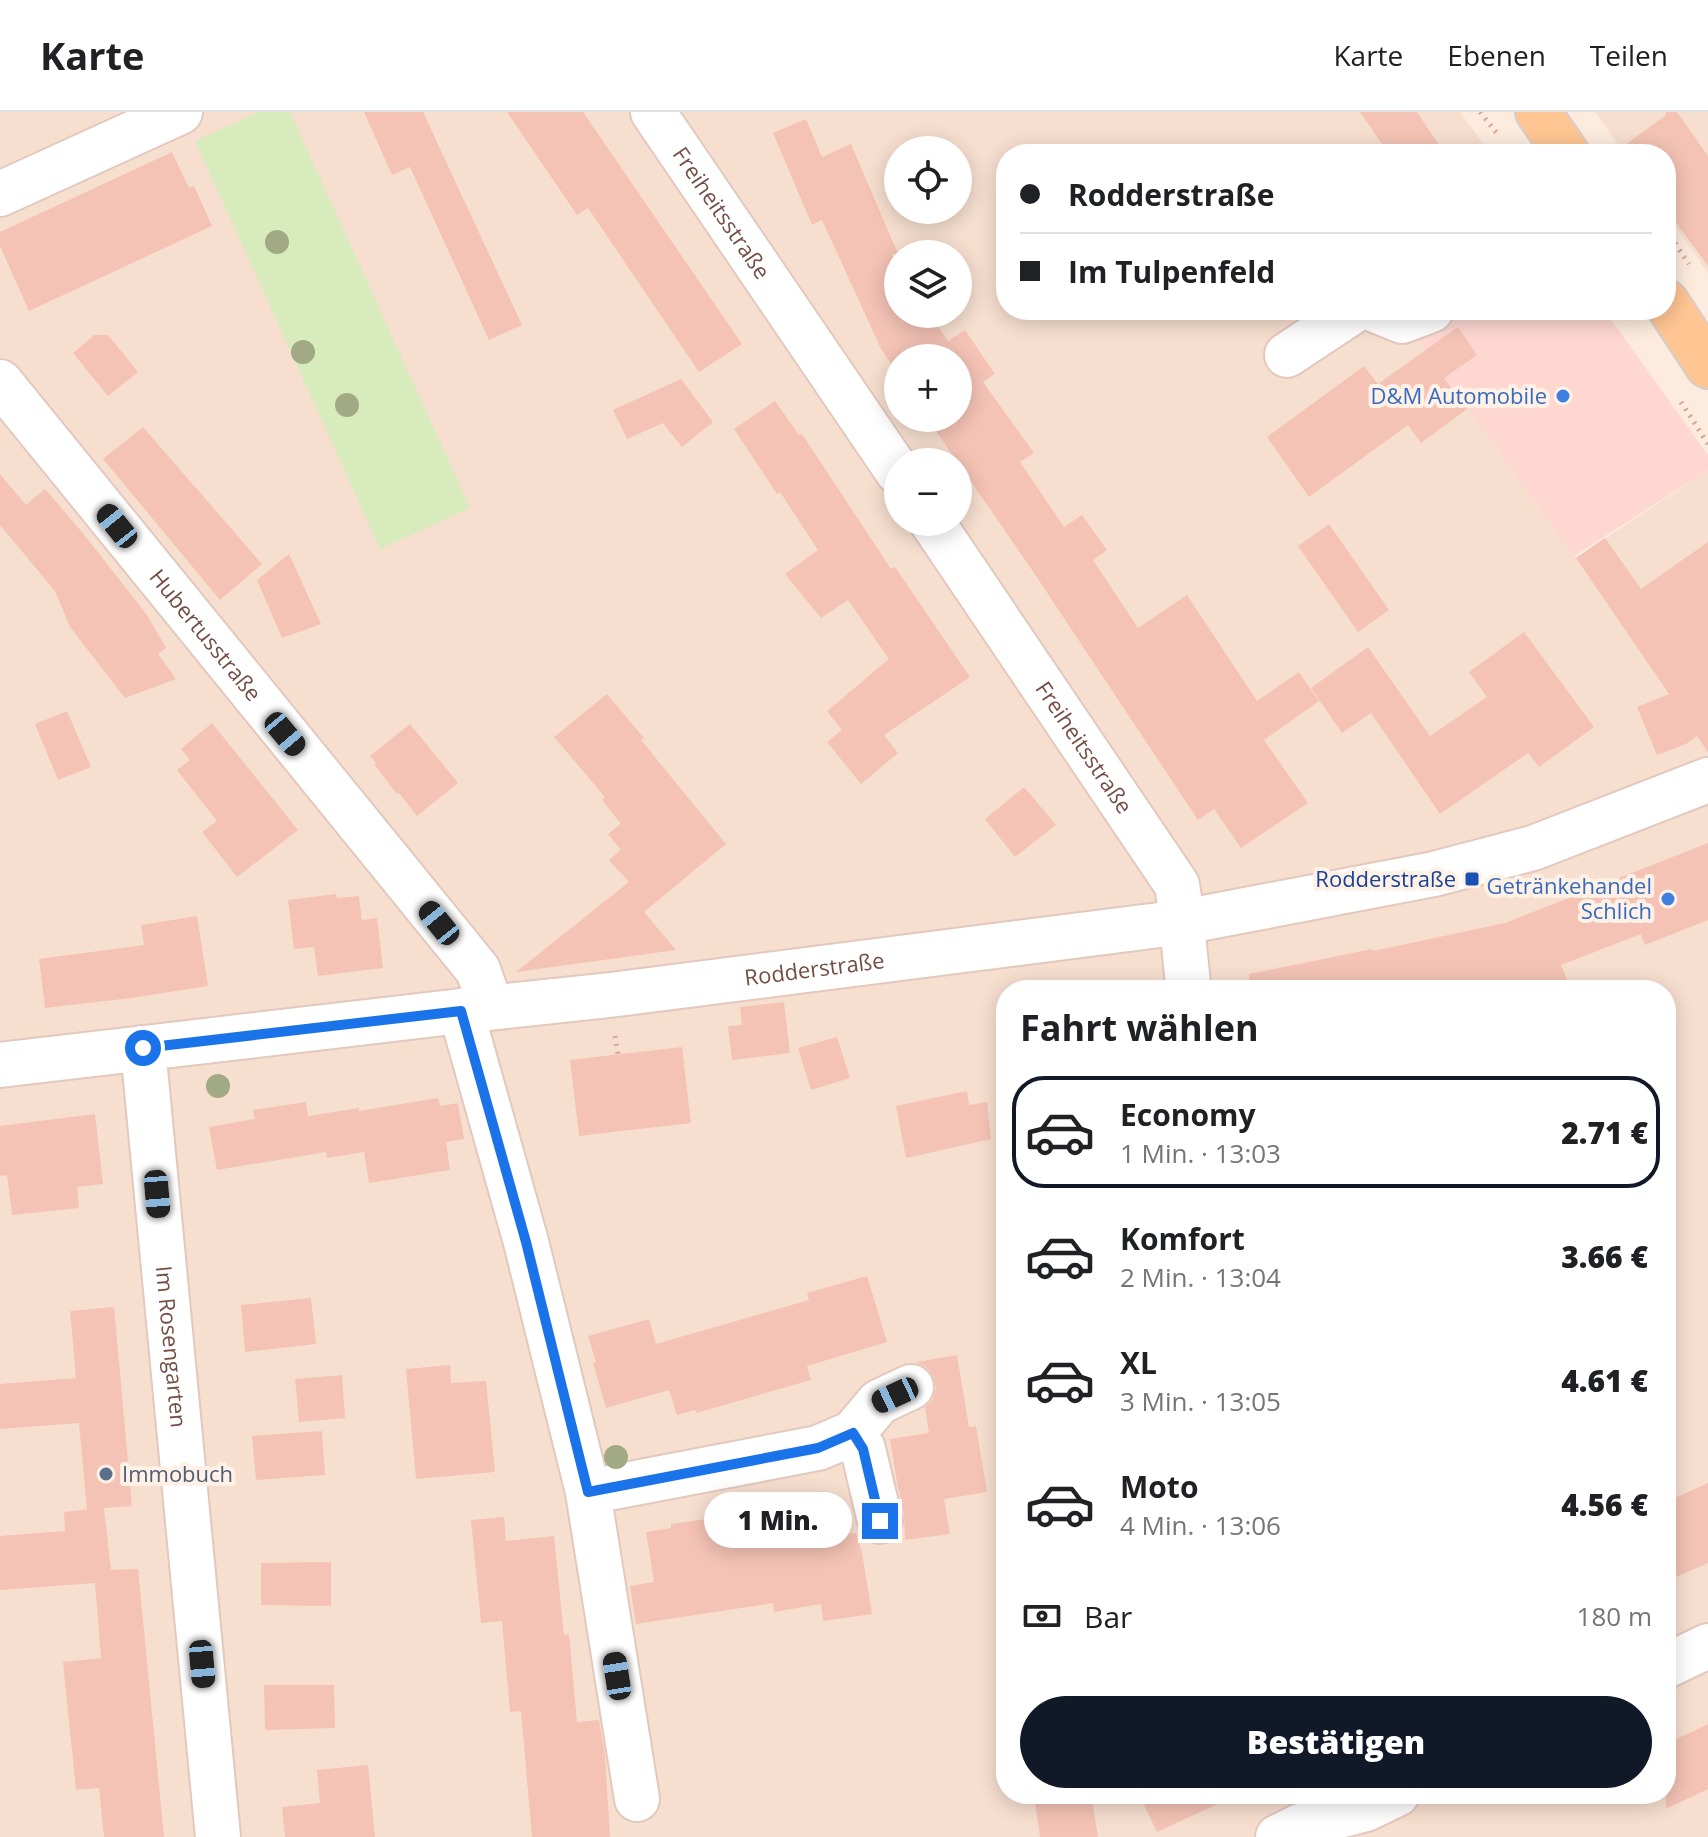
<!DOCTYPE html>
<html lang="de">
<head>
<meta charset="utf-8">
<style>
	:root { --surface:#fff; --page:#f6f6f6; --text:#202124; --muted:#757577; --line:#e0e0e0; --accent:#111827 }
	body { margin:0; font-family:"Open Sans",sans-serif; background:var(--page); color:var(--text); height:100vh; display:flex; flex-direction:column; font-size:30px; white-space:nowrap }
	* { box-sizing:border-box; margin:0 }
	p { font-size:26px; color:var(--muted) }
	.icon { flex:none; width:44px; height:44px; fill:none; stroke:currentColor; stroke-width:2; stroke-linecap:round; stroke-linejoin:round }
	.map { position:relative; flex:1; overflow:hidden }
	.drawer { position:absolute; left:996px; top:868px; width:680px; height:824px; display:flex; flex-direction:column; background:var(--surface); border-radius:32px; box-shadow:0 4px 20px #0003 }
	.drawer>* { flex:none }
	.hud { position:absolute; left:996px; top:32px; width:680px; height:176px; border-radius:32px; box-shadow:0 4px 20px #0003; display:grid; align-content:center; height:176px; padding:0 24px; background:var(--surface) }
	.tools { position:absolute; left:884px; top:24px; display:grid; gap:16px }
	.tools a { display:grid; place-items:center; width:88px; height:88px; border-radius:50%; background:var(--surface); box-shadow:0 4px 20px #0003; font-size:40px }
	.end { position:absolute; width:36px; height:36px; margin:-18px; border:10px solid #1a73e8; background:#fff; box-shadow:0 0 0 4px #fff }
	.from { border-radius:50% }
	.bubble { position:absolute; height:56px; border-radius:28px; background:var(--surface); box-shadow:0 4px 20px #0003; font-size:26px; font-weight:800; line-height:56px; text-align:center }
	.car { position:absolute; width:24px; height:48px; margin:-24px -12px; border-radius:10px; box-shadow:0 0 6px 2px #0007; background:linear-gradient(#222 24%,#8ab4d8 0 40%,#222 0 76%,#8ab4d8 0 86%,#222 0) }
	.hud b { display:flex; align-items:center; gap:28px; height:76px; font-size:30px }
	.hud b+b { border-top:2px solid var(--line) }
	.hud i { width:20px; height:20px; background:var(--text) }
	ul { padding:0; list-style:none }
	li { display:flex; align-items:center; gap:24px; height:112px; margin:0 16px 12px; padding:0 8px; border:4px solid transparent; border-radius:32px }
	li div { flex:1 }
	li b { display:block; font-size:30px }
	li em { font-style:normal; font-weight:800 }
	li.selected { border-color:var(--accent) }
	li>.icon { width:72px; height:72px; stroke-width:1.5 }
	h2 { padding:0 24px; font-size:36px; line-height:96px }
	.pay { display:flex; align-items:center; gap:20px; height:88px; padding:0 24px; font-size:30px }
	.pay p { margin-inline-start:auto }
	.primary-button { display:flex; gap:16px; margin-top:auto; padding:16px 24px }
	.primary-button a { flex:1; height:92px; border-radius:48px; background:var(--accent); color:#fff; font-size:32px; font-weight:800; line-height:92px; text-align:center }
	header { display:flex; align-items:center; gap:48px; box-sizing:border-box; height:112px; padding:0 40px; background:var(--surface); border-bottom:2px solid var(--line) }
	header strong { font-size:38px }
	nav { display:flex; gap:44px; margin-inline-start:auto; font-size:28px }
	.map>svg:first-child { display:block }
</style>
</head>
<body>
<header>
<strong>Karte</strong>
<nav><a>Karte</a><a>Ebenen</a><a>Teilen</a></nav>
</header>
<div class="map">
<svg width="1708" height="1725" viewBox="0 0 1708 1725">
	<rect width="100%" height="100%" fill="#fdecde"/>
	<g fill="#f7dfcf" fill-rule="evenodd">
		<path d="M0 0H1460L1491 42H1006V198H1473L1418 226 1576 446 1708 358V1725H0ZM898 38H958V98H898ZM898 142H958V202H898ZM898 246H958V306H898ZM898 350H958V410H898ZM1006 878H1666V1682H1006Z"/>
		<polygon points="1595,0 1708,0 1708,161 1666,101 1666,42 1625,42"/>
	</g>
	<polygon fill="#fed7d1" points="1473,198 1604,198 1708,343 1708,358 1574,444 1417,226"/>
	<polygon fill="#d7ebbd" points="259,0 290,0 470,396 380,437 195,29"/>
	<g fill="#f4c3b5">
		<polygon points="364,0 423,0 522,213 489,228 410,55 392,63"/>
		<polygon points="507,0 583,0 742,232 699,260 588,96 577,103"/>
		<polygon points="1360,0 1417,0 1445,42 1389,42"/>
		<polygon points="1666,0 1677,0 1708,44 1708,154 1666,97 1666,42 1613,42 1666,3"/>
		<polygon points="806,7 822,45 851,32 898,142 891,142 898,153 898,202 930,202 948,229 965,218 995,262 983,270 1034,341 1020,350 1064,415 1082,403 1107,438 1093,448 1138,516 1187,483 1257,589 1299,560 1319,589 1264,628 1308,691 1241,736 1214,697 1198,708 1030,455 927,306 958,306 958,246 898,246 898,262 881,237 822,108 812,113 773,21"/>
		<polygon points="172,40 189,76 194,74 212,114 29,199 0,134 0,120"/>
		<polygon points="1458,215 1477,243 1444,266 1467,297 1421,331 1408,313 1309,385 1267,325 1364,254 1378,272"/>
		<polygon points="94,223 108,223 138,260 108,284 73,241"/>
		<polygon points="681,267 713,310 682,335 663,311 627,327 613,298"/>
		<polygon points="775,289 799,323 802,322 891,457 895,455 970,565 884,623 898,641 861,672 827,630 842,618 827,599 889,547 848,488 821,506 785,462 818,438 780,380 777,382 734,317"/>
		<polygon points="143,315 262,452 220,488 103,347"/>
		<polygon points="0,362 26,393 45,377 82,420 147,503 166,536 158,542 176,567 125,586 70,515 55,479 0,413"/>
		<polygon points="1329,412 1389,498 1358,520 1298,434"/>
		<polygon points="1605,426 1641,477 1708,430 1708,640 1697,624 1686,632 1657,643 1637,595 1669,582 1576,446"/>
		<polygon points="289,442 321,512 282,526 257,468"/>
		<polygon points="1524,520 1594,615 1539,655 1528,641 1440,702 1371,601 1342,621 1311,576 1368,535 1430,624 1487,585 1469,560"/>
		<polygon points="607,582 644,626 641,628 726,732 644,800 676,838 516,860 629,770 609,748 621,738 608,722 621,712 602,688 605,685 554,625"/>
		<polygon points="67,599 91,655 58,668 35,612"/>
		<polygon points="212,611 298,718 237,765 202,720 217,709 177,658 190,648 181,637"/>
		<polygon points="410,612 458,671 417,704 399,681 397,682 374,652 376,651 370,644"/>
		<polygon points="1024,675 1056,713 1015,745 985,707"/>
		<polygon points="1708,731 1708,808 1645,833 1641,822 1561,853 1571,878 1250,878 1249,862 1372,837 1373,839 1505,811"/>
		<polygon points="336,782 337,786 359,784 362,808 377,806 383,856 318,864 314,835 294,837 288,788"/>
		<polygon points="197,804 208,874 131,886 45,896 39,847 144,833 141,813"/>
		<polygon points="784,890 790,941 732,948 728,914 742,913 740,895"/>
		<polygon points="837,925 850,966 811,978 798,936"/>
		<polygon points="682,935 691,1011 579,1024 570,948"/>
		<polygon points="967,979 969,993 987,990 991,1027 906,1046 896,994"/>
		<polygon points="438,986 440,994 458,991 464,1027 446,1030 450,1058 369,1071 364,1040 327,1046 326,1040 217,1058 209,1015 255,1007 253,998 306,990 308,1004 359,996 359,999"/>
		<polygon points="95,1002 103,1072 77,1075 79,1096 12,1103 7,1063 0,1064 0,1014"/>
		<polygon points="867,1164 887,1230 807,1254 811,1268 696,1301 695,1298 677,1303 669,1278 606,1296 593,1251 596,1250 588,1224 649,1207 656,1232 809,1188 807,1181"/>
		<polygon points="311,1186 316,1232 245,1240 241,1193"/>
		<polygon points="114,1195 132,1394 104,1396 111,1458 138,1457 164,1725 104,1725 99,1676 76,1678 63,1550 101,1546 95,1471 0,1478 0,1424 65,1419 64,1400 103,1396 87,1398 79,1311 0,1317 0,1272 76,1266 70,1199"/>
		<polygon points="957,1243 969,1315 976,1314 987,1380 944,1387 950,1422 905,1428 904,1403 897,1370 890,1327 929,1321 925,1295 932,1289 936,1276 933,1264 926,1255 918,1252 917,1250"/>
		<polygon points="450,1253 451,1271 486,1269 495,1360 416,1367 406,1257"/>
		<polygon points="342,1263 345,1306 299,1310 295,1267"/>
		<polygon points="322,1319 325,1363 256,1368 252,1324"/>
		<polygon points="1708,1371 1708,1451 1676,1465 1666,1443 1666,1390"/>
		<polygon points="734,1403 735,1407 759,1403 764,1434 856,1421 862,1441 872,1502 823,1509 821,1492 774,1500 773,1491 636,1512 630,1474 654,1470 646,1420 671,1416 671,1412"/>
		<polygon points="504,1405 506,1429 554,1424 564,1523 569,1522 577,1610 599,1608 605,1643 610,1725 532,1725 521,1599 510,1600 502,1509 481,1511 471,1408"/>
		<polygon points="331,1450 331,1494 261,1493 261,1451"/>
		<polygon points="264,1573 334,1573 335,1616 265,1618"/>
		<polygon points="1708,1612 1708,1677 1666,1697 1666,1632"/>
		<polygon points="368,1653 375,1725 285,1725 282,1695 320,1691 317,1658"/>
		<polygon points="1034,1682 1091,1682 1098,1725 1040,1725"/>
		<polygon points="1139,1682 1239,1682 1157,1720"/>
	</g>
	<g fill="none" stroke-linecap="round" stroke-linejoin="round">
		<defs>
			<g id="minor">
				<path id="s1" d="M653 0 898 360"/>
				<polyline points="0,82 180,0"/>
				<polyline points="1375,198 1402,209 1431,198"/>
				<polyline points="1287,243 1355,198"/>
				<path id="s2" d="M0 270 478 858 491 895"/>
				<path id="s3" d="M932 410 1177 773C1183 808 1184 843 1189 878"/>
				<polyline points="461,899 526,1130 588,1380 818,1336 853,1321 879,1290 911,1275"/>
				<path id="s4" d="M143 936 218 1725"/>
				<path id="s5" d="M0 953 461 899 610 883 1183 810 1434 762 1533 736 1708 668"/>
				<polyline points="853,1321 863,1337 880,1409"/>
				<polyline points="588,1380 637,1687"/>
				<polyline points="1666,1554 1708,1534"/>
				<polyline points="1278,1725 1300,1714 1366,1697 1397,1682"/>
			</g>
			<g id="major">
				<polyline points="1538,0 1567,42"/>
				<polyline points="1666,190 1708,254"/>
			</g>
		</defs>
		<use href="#minor" stroke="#e3c8bd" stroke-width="48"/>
		<use href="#major" stroke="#d8cdcb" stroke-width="48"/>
		<g stroke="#d8a698" stroke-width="5" stroke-dasharray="2 6" stroke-linecap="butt">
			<polyline points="1480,0 1499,24"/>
			<polyline points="1666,118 1689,152"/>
			<polyline points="1681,290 1708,332"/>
			<polyline points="615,924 618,942"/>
		</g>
		<use href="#minor" stroke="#fff" stroke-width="44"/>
		<use href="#major" stroke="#ffc593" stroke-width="44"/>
	</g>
	<g fill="#a1aa84">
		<circle cx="277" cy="130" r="12"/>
		<circle cx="303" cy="240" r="12"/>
		<circle cx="347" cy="293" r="12"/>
		<circle cx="218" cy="974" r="12"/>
		<circle cx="616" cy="1345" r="12"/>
	</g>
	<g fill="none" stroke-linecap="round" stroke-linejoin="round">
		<polyline stroke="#1a73e8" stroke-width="10" points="143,936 461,899 526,1130 588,1380 818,1336 853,1321 863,1337 880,1409"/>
	</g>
	<g fill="#3f7fe0" stroke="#fff1e5" stroke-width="3">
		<circle cx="1563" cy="284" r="8"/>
		<circle cx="1668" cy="787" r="8"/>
	</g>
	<rect fill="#1a4fb4" stroke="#fff1e5" stroke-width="3" x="1464" y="759" width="16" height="16" rx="4"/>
	<circle fill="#5c6f8a" stroke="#fff1e5" stroke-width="3" cx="106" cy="1362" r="8"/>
	<g text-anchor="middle" stroke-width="8" stroke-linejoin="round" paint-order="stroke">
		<g font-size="22" fill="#744e45" stroke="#fff1e5">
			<text dy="8" stroke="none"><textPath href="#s1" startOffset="122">Freiheitsstraße</textPath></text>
			<text dy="8" stroke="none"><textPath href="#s2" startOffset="326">Hubertusstraße</textPath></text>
			<text dy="8" stroke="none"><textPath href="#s3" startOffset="272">Freiheitsstraße</textPath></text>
			<text dy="8" stroke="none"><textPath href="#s5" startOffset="820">Rodderstraße</textPath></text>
			<text dy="8" stroke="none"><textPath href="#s4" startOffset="300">Im Rosengarten</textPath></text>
		</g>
		<g font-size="22" fill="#366cbe" stroke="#fff1e5" text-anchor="end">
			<text x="1547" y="292">D&amp;M Automobile</text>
			<text x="1652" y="782">Getränkehandel<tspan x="1652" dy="25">Schlich</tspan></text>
		</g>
		<g font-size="22" fill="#164399" stroke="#fff1e5" text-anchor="end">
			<text x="1456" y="775">Rodderstraße</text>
		</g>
		<g font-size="22" fill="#4e5e75" stroke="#fff1e5" text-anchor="start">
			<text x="122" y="1370">Immobuch</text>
		</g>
	</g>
</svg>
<div class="tools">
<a><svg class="icon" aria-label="locate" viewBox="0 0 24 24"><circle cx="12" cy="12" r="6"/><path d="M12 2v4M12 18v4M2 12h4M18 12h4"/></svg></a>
<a><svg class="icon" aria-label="layers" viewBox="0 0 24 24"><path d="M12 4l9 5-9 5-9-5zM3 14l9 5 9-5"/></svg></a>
<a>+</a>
<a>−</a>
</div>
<i class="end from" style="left:143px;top:936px"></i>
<i class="end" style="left:880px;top:1409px"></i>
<div class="bubble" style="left:704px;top:1380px;width:148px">1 Min.</div>
<i class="car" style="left:117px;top:414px;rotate:321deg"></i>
<i class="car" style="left:285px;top:622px;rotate:140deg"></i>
<i class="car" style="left:439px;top:811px;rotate:321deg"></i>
<i class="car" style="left:157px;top:1082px;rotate:175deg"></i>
<i class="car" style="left:895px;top:1283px;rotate:245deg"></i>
<i class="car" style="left:202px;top:1552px;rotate:175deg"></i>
<i class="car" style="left:617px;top:1564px;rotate:351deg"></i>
<div class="hud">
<b><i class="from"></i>Rodderstraße</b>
<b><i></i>Im Tulpenfeld</b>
</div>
<section class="drawer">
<h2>Fahrt wählen</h2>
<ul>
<li class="selected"><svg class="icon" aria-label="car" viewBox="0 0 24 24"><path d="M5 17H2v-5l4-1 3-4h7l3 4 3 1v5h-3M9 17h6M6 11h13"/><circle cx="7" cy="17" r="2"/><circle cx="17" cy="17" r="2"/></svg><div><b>Economy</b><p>1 Min. · 13:03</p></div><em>2.71 €</em></li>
<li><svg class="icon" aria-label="car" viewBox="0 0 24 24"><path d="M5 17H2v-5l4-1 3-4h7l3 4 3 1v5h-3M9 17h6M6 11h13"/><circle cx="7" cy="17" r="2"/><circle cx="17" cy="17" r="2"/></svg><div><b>Komfort</b><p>2 Min. · 13:04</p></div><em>3.66 €</em></li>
<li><svg class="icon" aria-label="car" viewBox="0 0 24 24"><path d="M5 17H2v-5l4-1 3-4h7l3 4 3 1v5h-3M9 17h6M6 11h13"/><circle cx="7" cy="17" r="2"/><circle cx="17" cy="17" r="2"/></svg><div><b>XL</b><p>3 Min. · 13:05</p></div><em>4.61 €</em></li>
<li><svg class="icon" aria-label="car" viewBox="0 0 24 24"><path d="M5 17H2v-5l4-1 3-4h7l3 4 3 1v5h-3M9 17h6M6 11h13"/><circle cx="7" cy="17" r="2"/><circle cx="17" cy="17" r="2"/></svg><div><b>Moto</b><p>4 Min. · 13:06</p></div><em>4.56 €</em></li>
</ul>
<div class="pay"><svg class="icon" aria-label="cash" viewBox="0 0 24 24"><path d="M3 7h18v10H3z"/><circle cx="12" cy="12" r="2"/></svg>Bar<p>180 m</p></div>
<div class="primary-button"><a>Bestätigen</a></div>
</section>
</div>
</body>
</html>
